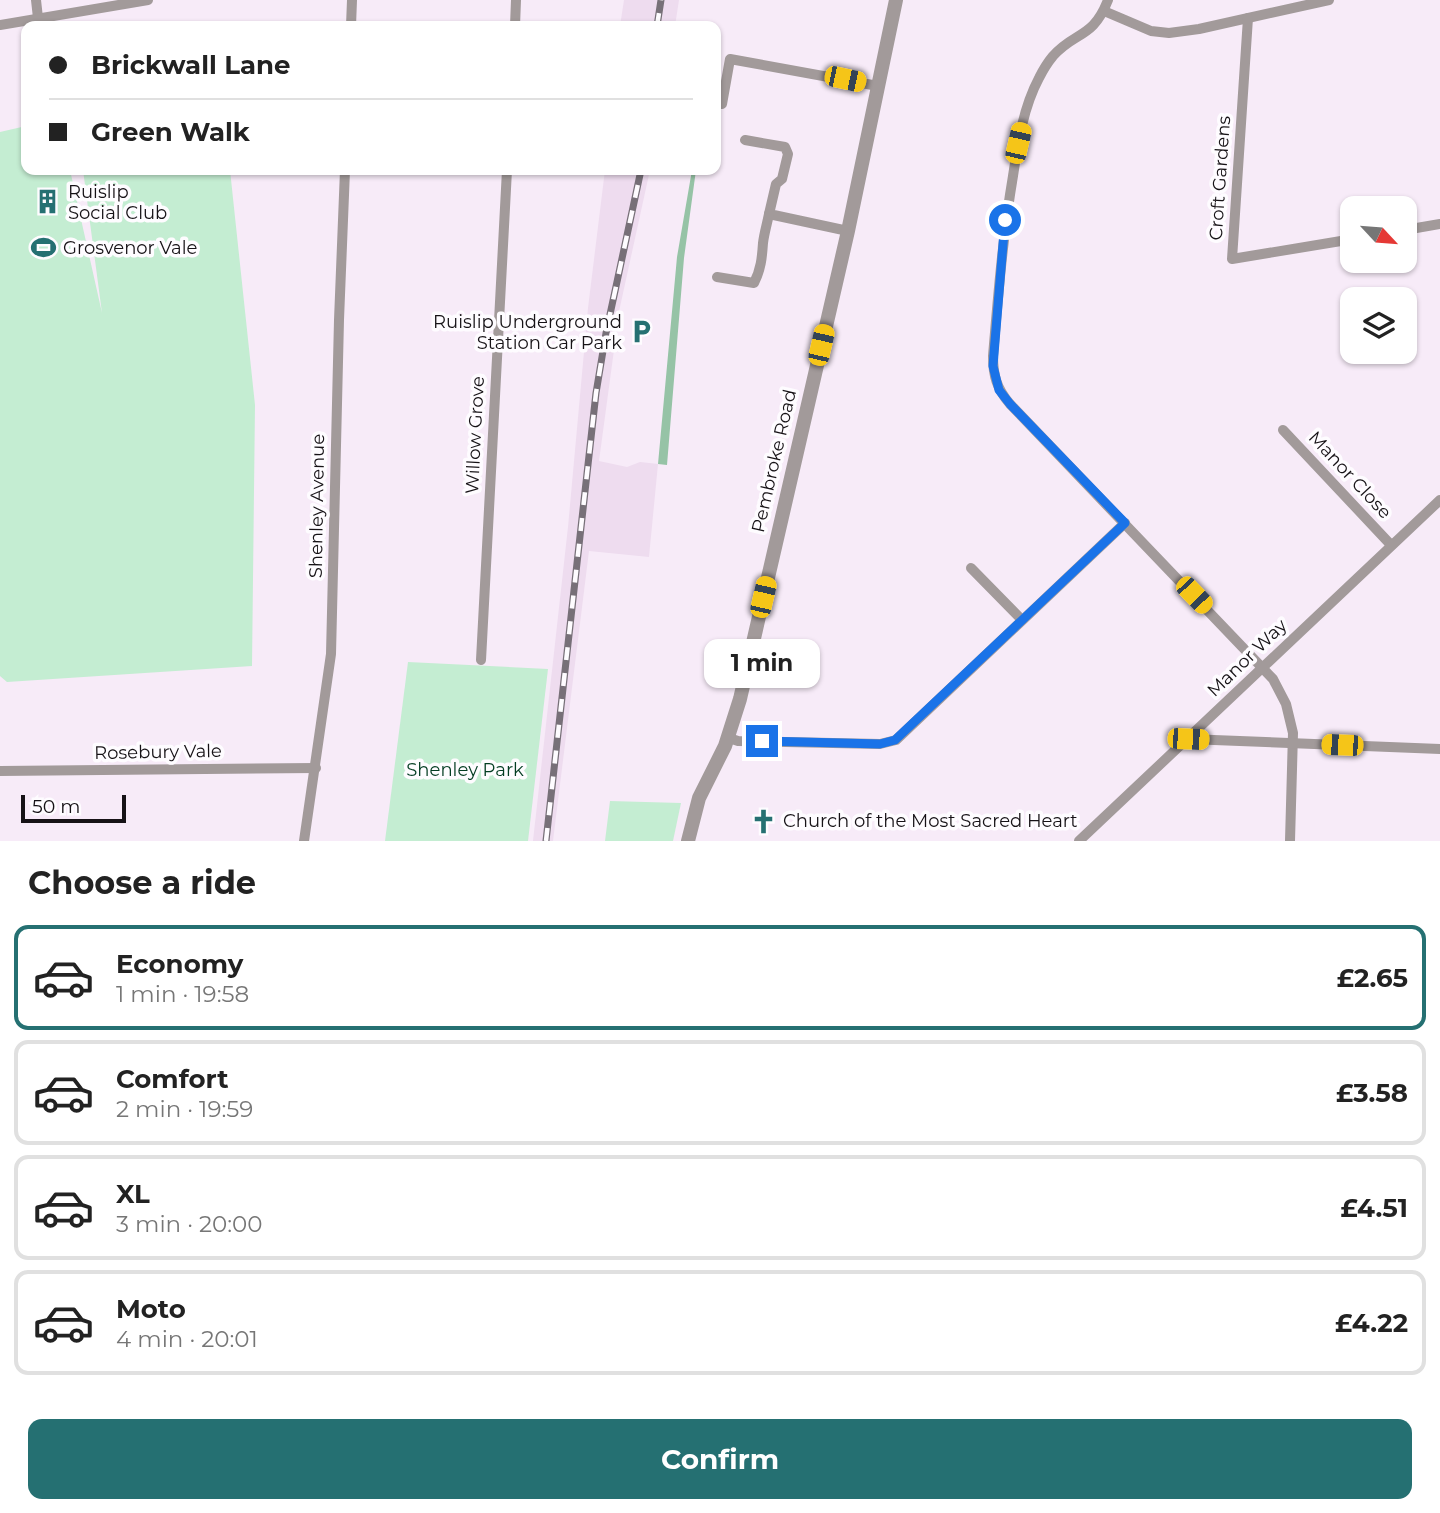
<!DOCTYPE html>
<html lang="en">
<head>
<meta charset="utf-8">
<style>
	:root { --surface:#fff; --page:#f2f2f2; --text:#222; --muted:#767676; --line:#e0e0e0; --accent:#257072 }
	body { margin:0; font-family:Montserrat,sans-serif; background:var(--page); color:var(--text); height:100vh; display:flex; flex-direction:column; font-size:26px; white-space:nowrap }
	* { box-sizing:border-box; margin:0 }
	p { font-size:23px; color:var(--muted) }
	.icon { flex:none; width:38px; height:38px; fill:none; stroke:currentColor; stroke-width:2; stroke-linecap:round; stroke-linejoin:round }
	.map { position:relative; height:841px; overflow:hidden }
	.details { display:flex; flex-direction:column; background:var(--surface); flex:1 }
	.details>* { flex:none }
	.banner { position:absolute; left:21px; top:21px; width:700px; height:154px; border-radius:14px; box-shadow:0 2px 5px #0004; display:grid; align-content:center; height:154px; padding:0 28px; background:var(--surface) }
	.needle { width:46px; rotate:116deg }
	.tools { position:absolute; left:1340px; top:196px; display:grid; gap:14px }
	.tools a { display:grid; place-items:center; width:77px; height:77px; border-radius:14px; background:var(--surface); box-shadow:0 2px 5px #0004; font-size:35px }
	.scale { position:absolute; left:21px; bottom:18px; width:105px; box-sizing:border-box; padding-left:7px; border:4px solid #161216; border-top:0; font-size:19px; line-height:24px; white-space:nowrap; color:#161216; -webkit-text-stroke:5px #fefcff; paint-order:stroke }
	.end { position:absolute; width:32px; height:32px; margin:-16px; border:9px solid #1a73e8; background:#fff; box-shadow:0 0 0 4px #fff }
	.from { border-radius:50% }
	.bubble { position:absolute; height:49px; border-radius:14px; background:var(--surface); box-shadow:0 2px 5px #0004; font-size:23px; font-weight:700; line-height:49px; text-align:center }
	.car { position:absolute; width:21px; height:42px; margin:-21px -10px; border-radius:9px; box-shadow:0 0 5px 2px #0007; background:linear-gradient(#f5c518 24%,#345 0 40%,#f5c518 0 76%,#345 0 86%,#f5c518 0) }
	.banner b { display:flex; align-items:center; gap:24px; height:66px; font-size:26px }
	.banner b+b { border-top:2px solid var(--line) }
	.banner i { width:18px; height:18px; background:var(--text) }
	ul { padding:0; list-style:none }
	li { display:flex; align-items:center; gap:21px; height:105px; margin:0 14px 10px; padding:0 14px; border:4px solid var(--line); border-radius:14px }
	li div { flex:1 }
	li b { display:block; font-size:26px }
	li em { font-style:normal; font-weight:700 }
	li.selected { border-color:var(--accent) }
	li>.icon { width:63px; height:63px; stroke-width:1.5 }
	h2 { padding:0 28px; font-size:32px; line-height:84px }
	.button { display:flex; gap:14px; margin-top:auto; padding:14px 28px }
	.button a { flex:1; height:80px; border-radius:14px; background:var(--accent); color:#fff; font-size:28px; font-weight:700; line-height:80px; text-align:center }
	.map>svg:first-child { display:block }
</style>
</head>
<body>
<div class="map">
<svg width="1440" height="841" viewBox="0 0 1440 841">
	<rect width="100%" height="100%" fill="#f7ebf8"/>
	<g fill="#eedcef">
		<polygon points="624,0 679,0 675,26 620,26"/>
		<polygon points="605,170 650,170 611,348 614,350 599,461 627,467 640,462 658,464 649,557 589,551 553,841 533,841 568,527 588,308"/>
	</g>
	<g fill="#c4edd2">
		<polygon points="26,126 26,170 70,170 102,313 83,170 230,170 255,405 252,666 7,682 0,676 0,132"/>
		<polygon points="408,662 548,669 528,841 385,841"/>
		<polygon points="610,801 681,803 673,841 605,841"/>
	</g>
	<polygon fill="#96c3a6" points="692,170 696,170 684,258 667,465 658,464 677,257"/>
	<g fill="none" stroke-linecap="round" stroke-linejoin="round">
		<g stroke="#a29a9a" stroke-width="10">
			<polyline points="36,0 38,18"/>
			<path d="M1108 0C1093 39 1075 31 1053 56 1048 62 1043 70 1039 78 1023 108 1018 143 1013 176 1003 235 998 296 993 356 993 376 997 389 1010 404L1273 679 1286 704 1293 733 1290 841"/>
			<polyline points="1104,11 1151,31 1169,33 1199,29 1329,0"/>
			<polyline points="1248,18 1232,259 1353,239"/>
			<polyline points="0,25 148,0"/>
			<polyline points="351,26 352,0"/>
			<polyline points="515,26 516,0"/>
			<polyline points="722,104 730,59 878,86"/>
			<polyline points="745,140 785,147 788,154 782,179 776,184 769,214 848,231"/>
			<polyline points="1405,230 1440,224"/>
			<path d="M717 277 754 283C761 269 762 258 763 243 764 234 767 224 769 214"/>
			<polyline points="1283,430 1391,545"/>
			<polyline points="971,568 1022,620"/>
			<polyline points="481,660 507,170"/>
			<polyline points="729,738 738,741 880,744 896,740 1125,523"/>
			<polyline points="1188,739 1440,749"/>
			<polyline points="0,771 316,768"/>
			<polyline points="304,841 331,654 339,320 345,170"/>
			<polyline points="1079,841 1440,500"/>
		</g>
		<polyline stroke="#a29a9a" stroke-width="14" points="688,841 699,798 725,746 740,699 848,231 896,0"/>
		<defs>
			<g id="rail">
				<polyline points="657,26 661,0"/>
				<polyline points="546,841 596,393 606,333 641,170"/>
			</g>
		</defs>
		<use href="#rail" stroke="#777078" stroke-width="7"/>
		<use href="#rail" stroke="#fefcff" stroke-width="4.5" stroke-dasharray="13" stroke-linecap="butt"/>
	</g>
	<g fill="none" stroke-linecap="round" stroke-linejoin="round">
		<polyline stroke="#1a73e8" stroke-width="9" points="762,741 880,744 895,740 1125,523 1010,404 999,390 993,366 1005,220"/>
	</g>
	<defs>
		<symbol id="building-bare" viewBox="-9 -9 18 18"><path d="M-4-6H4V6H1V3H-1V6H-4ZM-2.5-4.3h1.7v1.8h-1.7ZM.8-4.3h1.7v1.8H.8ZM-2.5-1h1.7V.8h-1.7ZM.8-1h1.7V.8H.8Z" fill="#257072" stroke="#fefcff" stroke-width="2.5" paint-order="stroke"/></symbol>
		<symbol id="stadium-bare" viewBox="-9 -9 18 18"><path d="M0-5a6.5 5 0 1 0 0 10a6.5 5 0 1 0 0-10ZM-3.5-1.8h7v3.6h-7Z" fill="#257072" stroke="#fefcff" stroke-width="2.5" paint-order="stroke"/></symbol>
		<symbol id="parking-bare" viewBox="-9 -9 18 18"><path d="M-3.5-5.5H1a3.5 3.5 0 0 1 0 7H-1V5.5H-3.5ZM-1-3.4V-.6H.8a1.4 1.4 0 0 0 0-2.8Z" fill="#257072" stroke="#fefcff" stroke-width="2.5" paint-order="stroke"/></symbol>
		<symbol id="church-bare" viewBox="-9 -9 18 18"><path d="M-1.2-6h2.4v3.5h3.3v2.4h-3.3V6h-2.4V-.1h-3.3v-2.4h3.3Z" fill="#257072" stroke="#fefcff" stroke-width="2.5" paint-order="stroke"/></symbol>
	</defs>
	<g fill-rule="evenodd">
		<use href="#building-bare" x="30" y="184" width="35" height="35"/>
		<use href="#stadium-bare" x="26" y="230" width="35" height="35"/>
		<use href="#parking-bare" x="624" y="314" width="35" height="35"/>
		<use href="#church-bare" x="746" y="804" width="35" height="35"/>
	</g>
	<g text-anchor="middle" stroke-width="7" stroke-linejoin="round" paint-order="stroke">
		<g font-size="18" fill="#161216" stroke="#fefcff">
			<text transform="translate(1220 178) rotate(-86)" y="6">Croft Gardens</text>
			<text transform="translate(475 435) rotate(-87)" y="6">Willow Grove</text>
			<text transform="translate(774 461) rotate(-77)" y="6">Pembroke Road</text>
			<text transform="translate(1350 475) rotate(47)" y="6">Manor Close</text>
			<text transform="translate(317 506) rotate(-89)" y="6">Shenley Avenue</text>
			<text transform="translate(1247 658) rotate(-44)" y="6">Manor Way</text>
			<text transform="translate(158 752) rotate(-1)" y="6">Rosebury Vale</text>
		</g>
		<g font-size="18" fill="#161216" stroke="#fefcff" text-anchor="start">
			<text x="68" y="198">Ruislip<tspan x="68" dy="21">Social Club</tspan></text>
			<text x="63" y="254">Grosvenor Vale</text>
			<text x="622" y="328" text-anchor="end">Ruislip Underground<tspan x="622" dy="21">Station Car Park</tspan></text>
			<text x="783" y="827">Church of the Most Sacred Heart</text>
		</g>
		<g font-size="18" fill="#033d22" stroke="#fefcff">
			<text x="465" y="776">Shenley Park</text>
		</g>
	</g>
</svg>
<div class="tools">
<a><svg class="needle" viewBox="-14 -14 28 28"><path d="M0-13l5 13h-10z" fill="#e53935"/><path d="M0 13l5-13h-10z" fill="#767676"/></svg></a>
<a><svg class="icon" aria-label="layers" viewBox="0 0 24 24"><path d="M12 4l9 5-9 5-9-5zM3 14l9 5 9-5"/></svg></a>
</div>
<div class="scale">50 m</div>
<i class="end from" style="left:1005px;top:220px"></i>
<i class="end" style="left:762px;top:741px"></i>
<div class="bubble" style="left:704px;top:639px;width:116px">1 min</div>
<i class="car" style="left:845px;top:79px;rotate:102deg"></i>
<i class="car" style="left:1018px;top:143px;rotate:13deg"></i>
<i class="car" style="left:821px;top:345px;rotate:13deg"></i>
<i class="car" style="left:1194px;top:595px;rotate:136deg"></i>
<i class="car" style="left:763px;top:597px;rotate:13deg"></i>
<i class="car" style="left:1188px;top:739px;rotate:92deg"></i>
<i class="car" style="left:1342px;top:745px;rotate:272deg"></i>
<div class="banner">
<b><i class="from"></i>Brickwall Lane</b>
<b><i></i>Green Walk</b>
</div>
</div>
<section class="details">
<h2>Choose a ride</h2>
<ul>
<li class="selected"><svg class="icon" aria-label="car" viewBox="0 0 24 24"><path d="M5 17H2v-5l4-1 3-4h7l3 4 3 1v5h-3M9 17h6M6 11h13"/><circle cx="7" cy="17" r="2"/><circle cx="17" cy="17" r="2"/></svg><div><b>Economy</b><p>1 min · 19:58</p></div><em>£2.65</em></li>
<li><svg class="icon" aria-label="car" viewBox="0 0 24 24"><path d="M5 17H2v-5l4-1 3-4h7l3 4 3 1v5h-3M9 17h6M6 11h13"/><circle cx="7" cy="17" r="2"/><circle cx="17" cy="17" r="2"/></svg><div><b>Comfort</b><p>2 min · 19:59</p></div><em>£3.58</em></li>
<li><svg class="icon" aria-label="car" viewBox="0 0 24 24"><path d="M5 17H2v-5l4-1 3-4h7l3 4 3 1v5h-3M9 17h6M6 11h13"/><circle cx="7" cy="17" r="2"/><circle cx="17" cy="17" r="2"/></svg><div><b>XL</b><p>3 min · 20:00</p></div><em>£4.51</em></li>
<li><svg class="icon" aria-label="car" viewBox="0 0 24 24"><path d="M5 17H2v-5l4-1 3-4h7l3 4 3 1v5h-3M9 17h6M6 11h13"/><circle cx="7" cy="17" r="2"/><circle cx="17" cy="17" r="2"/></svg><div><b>Moto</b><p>4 min · 20:01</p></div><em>£4.22</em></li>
</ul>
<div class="button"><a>Confirm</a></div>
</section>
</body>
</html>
